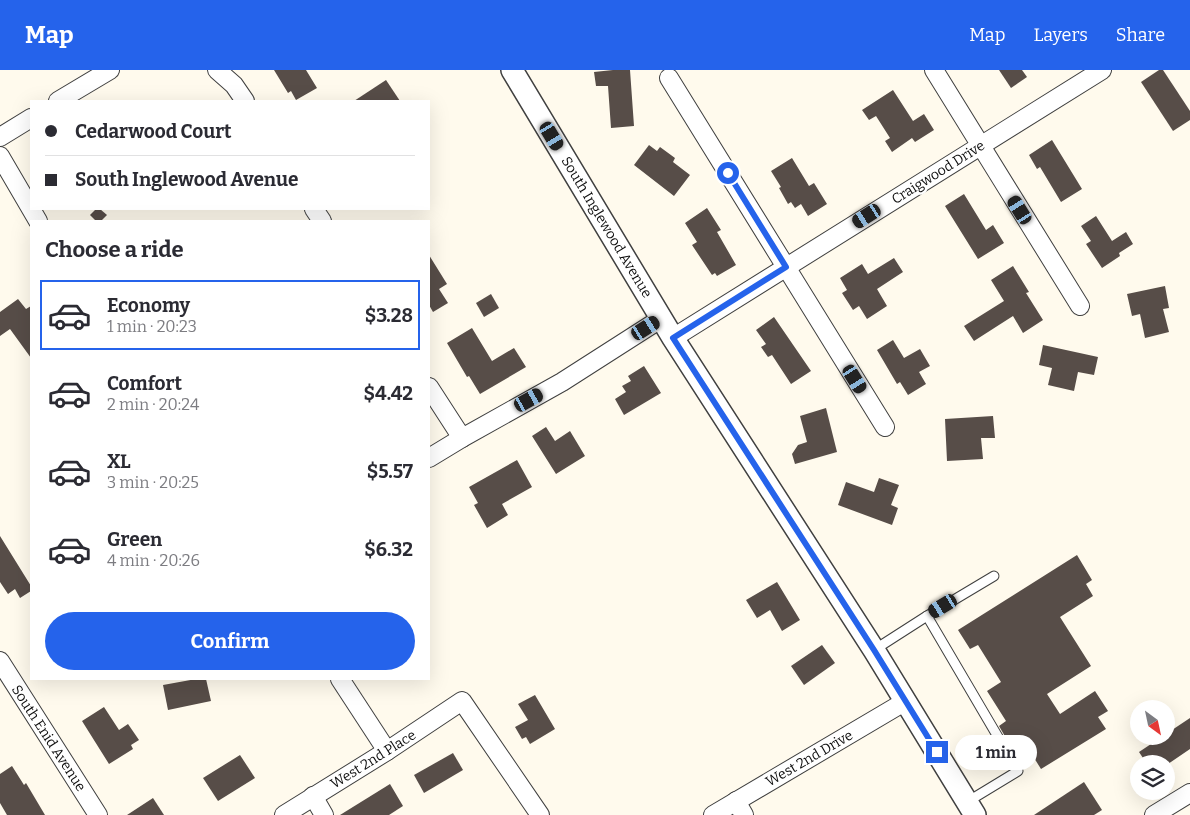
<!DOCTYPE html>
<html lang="en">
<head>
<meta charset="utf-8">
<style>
	:root { --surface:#fff; --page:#f2f2f3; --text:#2b2b33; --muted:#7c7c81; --line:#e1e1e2; --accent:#2563eb }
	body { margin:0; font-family:Bitter,serif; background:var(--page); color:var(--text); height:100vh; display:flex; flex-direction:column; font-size:19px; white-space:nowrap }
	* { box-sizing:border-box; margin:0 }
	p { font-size:16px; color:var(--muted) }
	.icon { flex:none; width:28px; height:28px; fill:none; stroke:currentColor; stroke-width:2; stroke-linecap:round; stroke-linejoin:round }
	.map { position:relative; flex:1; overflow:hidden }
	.panel { position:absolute; left:30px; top:150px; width:400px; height:460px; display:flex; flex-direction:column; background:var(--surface); border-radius:0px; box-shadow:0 5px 20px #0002 }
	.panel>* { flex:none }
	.top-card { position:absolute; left:30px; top:30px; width:400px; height:110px; border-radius:0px; box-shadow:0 5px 20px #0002; display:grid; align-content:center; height:110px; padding:0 15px; background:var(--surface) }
	.needle { width:32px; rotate:147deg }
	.buttons { position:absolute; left:1130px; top:630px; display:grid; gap:10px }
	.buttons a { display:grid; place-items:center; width:45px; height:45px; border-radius:50%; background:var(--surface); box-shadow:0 5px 20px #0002; font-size:25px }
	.end { position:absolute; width:22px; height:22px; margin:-11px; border:6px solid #2563eb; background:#fff; box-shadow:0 0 0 2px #fff }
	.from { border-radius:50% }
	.bubble { position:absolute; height:35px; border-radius:18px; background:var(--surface); box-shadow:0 5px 20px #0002; font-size:16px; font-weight:700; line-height:35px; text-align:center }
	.car { position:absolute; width:15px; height:30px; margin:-15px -8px; border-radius:6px; box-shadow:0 0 4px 1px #0007; background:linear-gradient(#222 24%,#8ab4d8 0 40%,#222 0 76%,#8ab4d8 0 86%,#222 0) }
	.top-card b { display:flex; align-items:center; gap:18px; height:48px; font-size:19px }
	.top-card b+b { border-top:1px solid var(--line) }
	.top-card i { width:12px; height:12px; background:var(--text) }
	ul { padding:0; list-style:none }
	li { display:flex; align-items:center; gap:15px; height:70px; margin:0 10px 8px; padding:0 5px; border:2px solid transparent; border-radius:0px }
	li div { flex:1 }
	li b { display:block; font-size:19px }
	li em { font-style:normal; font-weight:700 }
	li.active { border-color:var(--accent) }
	li>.icon { width:45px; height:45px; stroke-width:1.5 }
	h2 { padding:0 15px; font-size:22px; line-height:60px }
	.primary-button { display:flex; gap:10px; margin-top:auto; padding:10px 15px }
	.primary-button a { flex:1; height:58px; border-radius:30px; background:var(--accent); color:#fff; font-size:20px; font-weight:700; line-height:58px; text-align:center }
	header { display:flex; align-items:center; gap:30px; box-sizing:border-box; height:70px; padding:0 25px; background:var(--accent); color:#fff }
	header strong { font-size:24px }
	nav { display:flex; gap:28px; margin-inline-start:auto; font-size:18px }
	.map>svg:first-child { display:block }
</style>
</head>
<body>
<header>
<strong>Map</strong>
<nav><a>Map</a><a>Layers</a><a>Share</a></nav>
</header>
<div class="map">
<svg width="1190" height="745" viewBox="0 0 1190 745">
	<rect width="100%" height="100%" fill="#fffaed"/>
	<g fill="#574d48">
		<polygon points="274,0 306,0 317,18 296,30 291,21 288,23"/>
		<polygon points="613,0 630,0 634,56 611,58 608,16 596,16 594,2"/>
		<polygon points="999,0 1022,0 1027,7 1011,18"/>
		<polygon points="1159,0 1163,0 1190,41 1190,50 1173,61 1141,12"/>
		<polygon points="386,10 400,31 354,31"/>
		<polygon points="893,20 913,51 924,44 934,60 915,72 912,68 892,82 885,71 890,68 876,46 869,50 862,40"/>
		<polygon points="1052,70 1082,119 1061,132 1040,97 1037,99 1029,85"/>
		<polygon points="649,75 657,81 660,77 675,88 673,92 690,105 674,126 634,95"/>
		<polygon points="792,88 809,116 814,113 827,134 808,146 801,134 795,138 791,132 788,134 779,118 781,117 771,101"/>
		<polygon points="964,124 986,160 993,155 1004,173 978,189 945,136"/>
		<polygon points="707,138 721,160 717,162 736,195 717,206 715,203 712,205 692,175 697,172 685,153"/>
		<polygon points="96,139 100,139 107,145 101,151 96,151 90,145"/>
		<polygon points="1096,146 1112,171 1126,162 1133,174 1119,183 1120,186 1102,198 1086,174 1091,171 1081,156"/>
		<polygon points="429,185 447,214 439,219 448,233 433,242 429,235"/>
		<polygon points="894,188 903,202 877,219 887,236 867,249 859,236 853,240 842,223 847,220 840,208 862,194 868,204"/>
		<polygon points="1013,196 1029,222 1026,223 1043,250 1023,263 1013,246 974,271 964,256 1004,231 991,210"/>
		<polygon points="1165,216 1169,238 1163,239 1169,262 1145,268 1140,244 1132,246 1127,224"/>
		<polygon points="491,224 499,238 484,247 476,233"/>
		<polygon points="18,229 26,239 31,236 31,288 10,259 0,266 0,242"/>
		<polygon points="774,247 811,301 791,314 772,285 768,287 761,277 766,274 756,260"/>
		<polygon points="472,258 492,291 514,278 526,297 480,324 469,306 467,307 447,273"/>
		<polygon points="893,270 904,288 920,279 930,296 919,302 926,314 908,325 900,312 897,314 877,280"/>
		<polygon points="1043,275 1098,287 1094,305 1078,302 1074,321 1048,315 1052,298 1039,295"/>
		<polygon points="644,296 661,323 624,345 615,329 626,322 622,316 631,311 628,306"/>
		<polygon points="826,338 837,382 795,394 792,384 798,375 807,372 800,346"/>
		<polygon points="993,346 995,368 981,368 983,389 947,391 945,349"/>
		<polygon points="546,357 555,371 570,361 585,386 556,404 532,366"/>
		<polygon points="517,390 532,417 502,434 508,445 487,458 474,435 478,433 469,417"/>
		<polygon points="879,408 899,415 891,435 898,438 892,455 838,435 846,412 874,422"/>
		<polygon points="0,466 31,516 31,521 20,528 15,519 8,524 0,512"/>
		<polygon points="1077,485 1092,510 1086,514 1093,526 1060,547 1091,596 1047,624 1060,644 1095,621 1108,641 1098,647 1106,659 1041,699 1021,667 1010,675 999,656 1006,651 987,621 1001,612 978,575 970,579 958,560"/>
		<polygon points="777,512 800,550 782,561 770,540 757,548 746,530"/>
		<polygon points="822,575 835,593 804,615 791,596"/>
		<polygon points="196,609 206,609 211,631 168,640 163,615"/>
		<polygon points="535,625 555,659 530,674 526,667 522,669 515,657 528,650 518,634"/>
		<polygon points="104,637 119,660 128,654 139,670 131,675 133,679 109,694 82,651"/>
		<polygon points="1190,648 1190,679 1168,694 1147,694 1139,682 1163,666 1166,666 1166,664"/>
		<polygon points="453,683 463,700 424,723 414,705"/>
		<polygon points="240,685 255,708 218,731 203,708"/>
		<polygon points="12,696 24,715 26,713 45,745 7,745 0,733 0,704"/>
		<polygon points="1084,712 1102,740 1094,745 1034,745"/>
		<polygon points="390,714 403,736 389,745 340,745"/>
		<polygon points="153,728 164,745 127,745"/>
	</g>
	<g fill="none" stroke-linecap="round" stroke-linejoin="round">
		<defs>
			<g id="service">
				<polyline points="927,546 1018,701 967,732"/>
				<polyline points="874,580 927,546 994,506"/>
			</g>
			<g id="minor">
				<polyline points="217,0 234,15 245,31"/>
				<polyline points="934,0 1080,236"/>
				<polyline points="669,8 885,357"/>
				<polyline points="58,31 110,0"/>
				<polyline points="0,67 31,48"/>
				<polyline points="0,86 38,151"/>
				<polyline points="314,139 322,151"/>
				<polyline points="673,268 1102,0"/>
				<polyline points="429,317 462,368"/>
				<polyline points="429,388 462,368 562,312 662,248"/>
				<polyline points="0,591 98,745"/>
				<polyline points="340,609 387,681"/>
				<polyline points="313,726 324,745"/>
				<polyline points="736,731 744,745"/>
				<polyline points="284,745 387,681 462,631 540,745"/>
				<polyline points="713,745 906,631"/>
				<polyline points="1154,745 1190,723"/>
			</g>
			<polyline id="tertiary" points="512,0 673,268 874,580 975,745"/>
		</defs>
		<use href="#service" stroke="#404040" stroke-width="11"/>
		<use href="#minor" stroke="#404040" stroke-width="20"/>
		<use href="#tertiary" stroke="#404040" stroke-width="24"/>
		<use href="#service" stroke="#fff" stroke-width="9"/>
		<use href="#minor" stroke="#fff" stroke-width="18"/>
		<use href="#tertiary" stroke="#fff" stroke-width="21"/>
	</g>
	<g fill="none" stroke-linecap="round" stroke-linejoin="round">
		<polyline stroke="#2563eb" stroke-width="6" points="728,103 786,197 673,268 874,580 937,682"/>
	</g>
	<g text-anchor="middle" stroke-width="5" stroke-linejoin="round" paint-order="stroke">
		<g font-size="14" fill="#0d0d0d" stroke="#fff">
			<text transform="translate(938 102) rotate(-32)" y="5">Craigwood Drive</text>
			<text transform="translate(607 157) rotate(59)" y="5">South Inglewood Avenue</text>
			<text transform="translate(49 668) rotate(57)" y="5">South Enid Avenue</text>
			<text transform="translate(809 688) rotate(-30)" y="5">West 2nd Drive</text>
			<text transform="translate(373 689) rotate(-32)" y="5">West 2nd Place</text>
		</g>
	</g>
</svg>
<div class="buttons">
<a><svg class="needle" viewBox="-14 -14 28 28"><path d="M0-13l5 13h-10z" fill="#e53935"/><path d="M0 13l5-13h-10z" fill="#7c7c81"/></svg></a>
<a><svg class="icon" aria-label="layers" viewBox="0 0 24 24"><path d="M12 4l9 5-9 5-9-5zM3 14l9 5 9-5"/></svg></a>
</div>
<i class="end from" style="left:728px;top:103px"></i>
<i class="end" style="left:937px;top:682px"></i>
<div class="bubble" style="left:955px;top:665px;width:82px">1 min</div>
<i class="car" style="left:552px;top:66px;rotate:149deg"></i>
<i class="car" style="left:1020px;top:140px;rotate:328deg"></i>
<i class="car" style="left:867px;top:146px;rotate:238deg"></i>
<i class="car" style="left:646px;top:258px;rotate:58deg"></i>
<i class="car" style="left:855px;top:309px;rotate:148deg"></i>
<i class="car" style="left:529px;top:330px;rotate:61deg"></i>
<i class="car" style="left:943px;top:536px;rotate:239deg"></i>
<div class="top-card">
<b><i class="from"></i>Cedarwood Court</b>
<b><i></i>South Inglewood Avenue</b>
</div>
<section class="panel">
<h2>Choose a ride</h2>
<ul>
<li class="active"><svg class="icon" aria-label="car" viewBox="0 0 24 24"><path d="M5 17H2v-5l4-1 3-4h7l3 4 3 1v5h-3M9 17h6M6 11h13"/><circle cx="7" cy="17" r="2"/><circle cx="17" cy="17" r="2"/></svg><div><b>Economy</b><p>1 min · 20:23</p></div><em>$3.28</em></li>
<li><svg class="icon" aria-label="car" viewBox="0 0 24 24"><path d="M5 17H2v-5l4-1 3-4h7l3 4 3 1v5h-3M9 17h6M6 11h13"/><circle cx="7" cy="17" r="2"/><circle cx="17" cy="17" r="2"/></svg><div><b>Comfort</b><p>2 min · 20:24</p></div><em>$4.42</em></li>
<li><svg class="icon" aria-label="car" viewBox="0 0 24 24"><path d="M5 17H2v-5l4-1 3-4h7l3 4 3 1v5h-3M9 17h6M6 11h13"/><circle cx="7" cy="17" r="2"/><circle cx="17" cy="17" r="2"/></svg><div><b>XL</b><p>3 min · 20:25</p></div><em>$5.57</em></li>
<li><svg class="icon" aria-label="car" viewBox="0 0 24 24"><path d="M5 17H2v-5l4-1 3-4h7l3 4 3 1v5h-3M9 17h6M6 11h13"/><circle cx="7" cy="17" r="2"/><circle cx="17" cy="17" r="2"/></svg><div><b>Green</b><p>4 min · 20:26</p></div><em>$6.32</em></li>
</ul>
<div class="primary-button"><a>Confirm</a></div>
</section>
</div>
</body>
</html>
